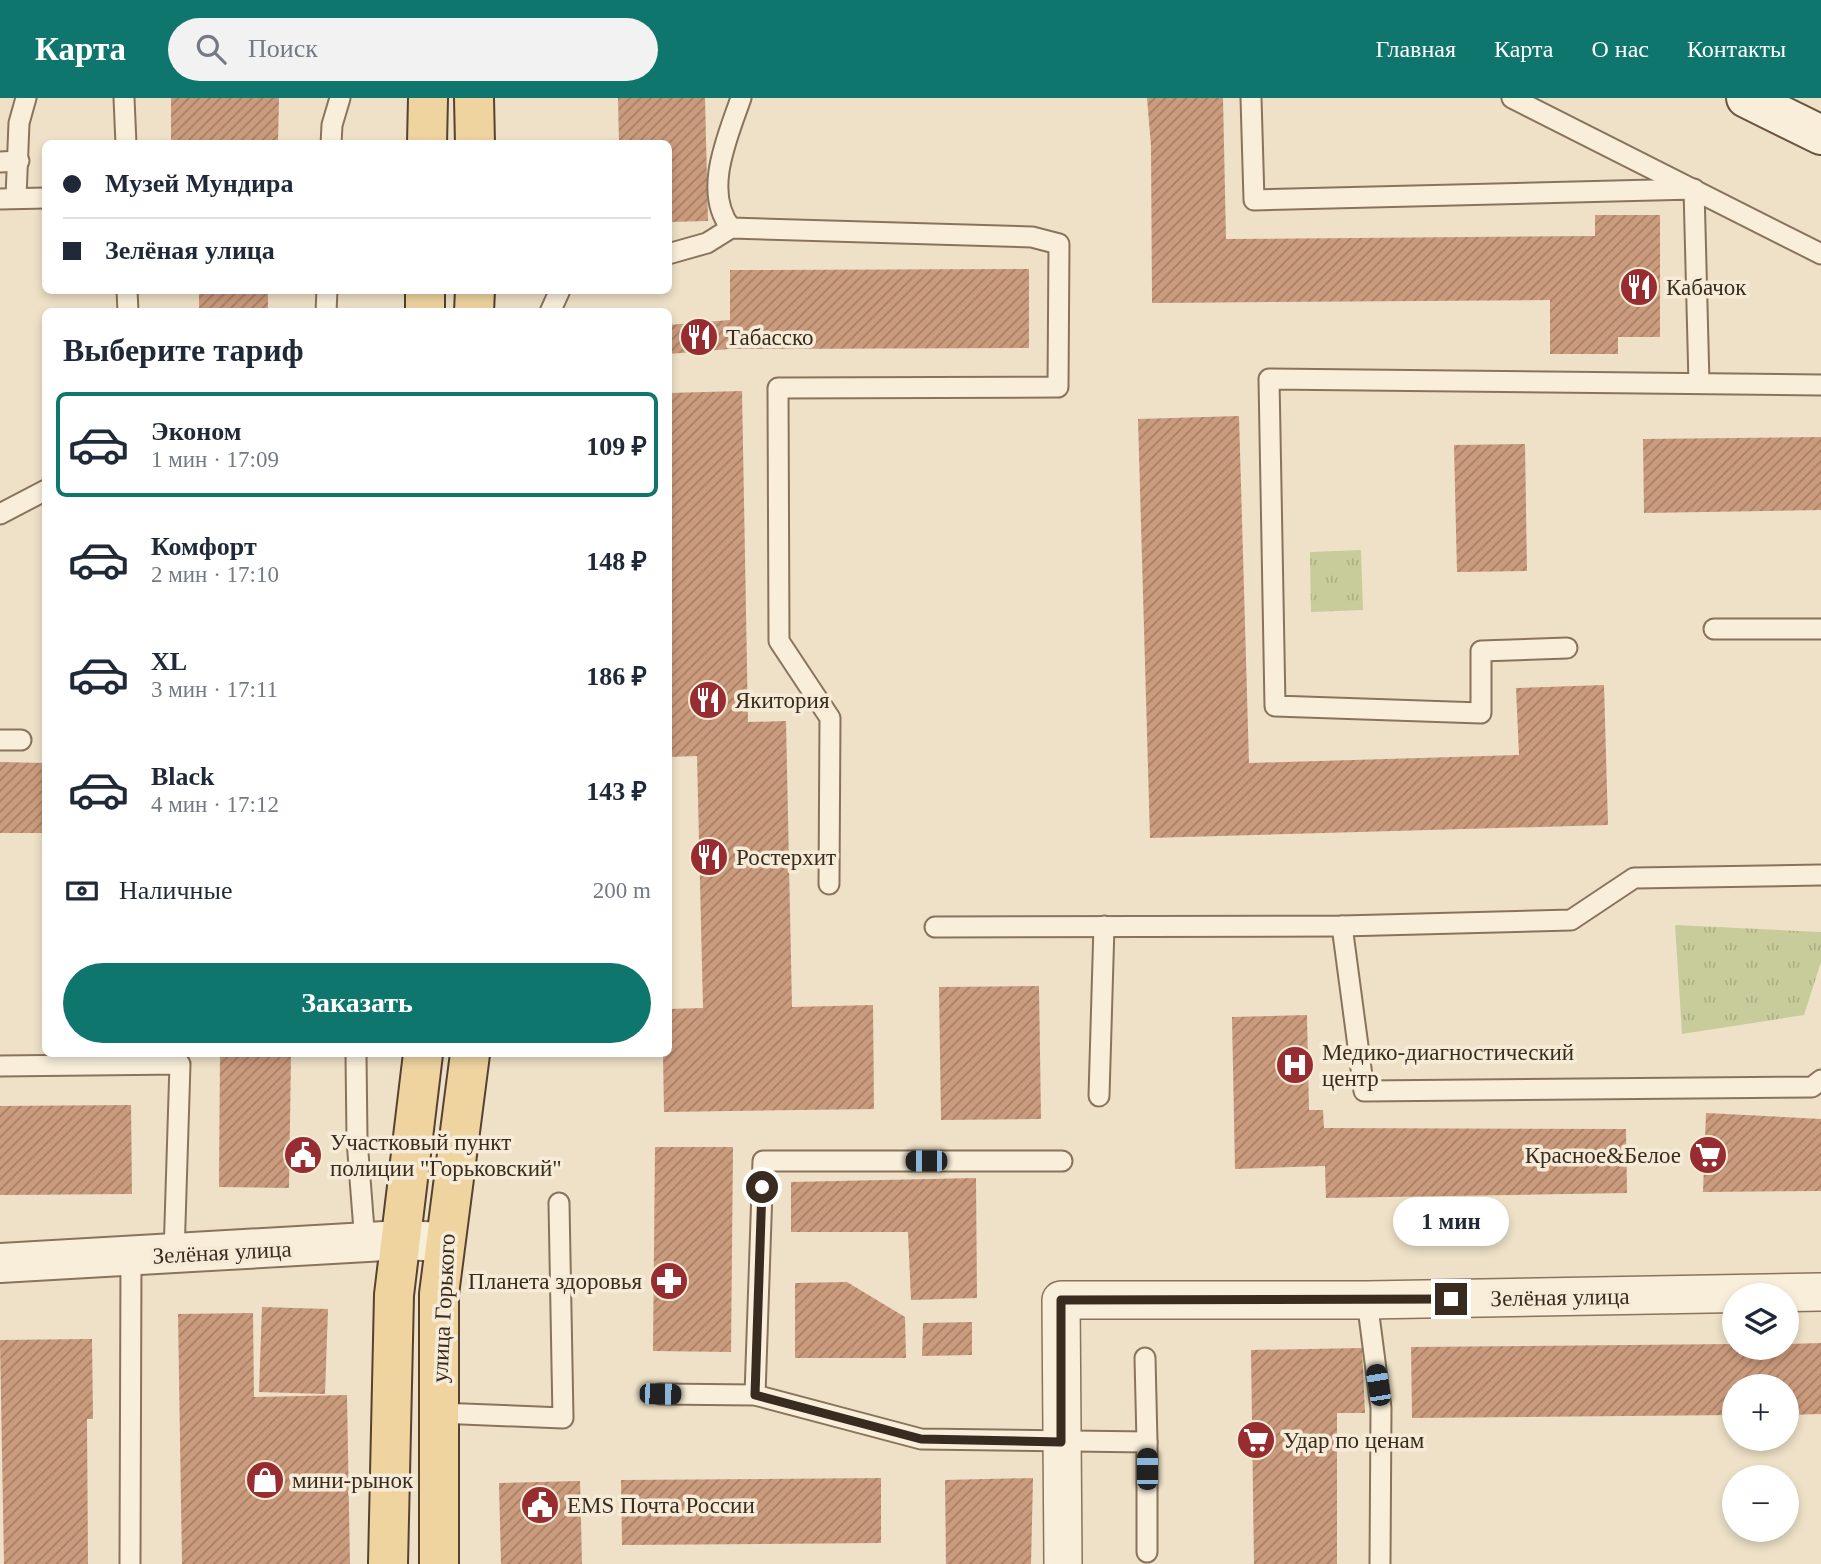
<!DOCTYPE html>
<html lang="ru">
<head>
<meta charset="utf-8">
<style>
	:root { --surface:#fff; --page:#f2f2f3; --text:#1f2937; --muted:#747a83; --line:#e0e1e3; --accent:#0f766e }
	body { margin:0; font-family:"Times New Roman",serif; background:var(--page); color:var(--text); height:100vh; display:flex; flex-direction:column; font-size:26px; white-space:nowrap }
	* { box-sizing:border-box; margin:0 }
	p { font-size:23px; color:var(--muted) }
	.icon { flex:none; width:38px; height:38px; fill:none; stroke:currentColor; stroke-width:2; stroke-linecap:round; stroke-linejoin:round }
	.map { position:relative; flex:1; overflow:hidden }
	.panel { position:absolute; left:42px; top:210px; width:630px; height:749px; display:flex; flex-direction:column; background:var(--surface); border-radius:10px; box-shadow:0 4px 10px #0003 }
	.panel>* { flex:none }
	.guide { position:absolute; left:42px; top:42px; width:630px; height:154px; border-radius:10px; box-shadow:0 4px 10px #0003; display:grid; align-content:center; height:154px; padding:0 21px; background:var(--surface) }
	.fabs { position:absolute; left:1722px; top:1185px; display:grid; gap:14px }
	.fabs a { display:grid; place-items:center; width:77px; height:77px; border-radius:50%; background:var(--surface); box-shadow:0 4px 10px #0003; font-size:35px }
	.end { position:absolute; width:32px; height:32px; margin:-16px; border:9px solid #392b20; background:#fff; box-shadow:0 0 0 4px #fff }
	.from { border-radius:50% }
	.bubble { position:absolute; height:49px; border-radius:24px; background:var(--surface); box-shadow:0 4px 10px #0003; font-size:23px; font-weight:700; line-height:49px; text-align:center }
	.car { position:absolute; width:21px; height:42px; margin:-21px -10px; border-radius:9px; box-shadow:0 0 5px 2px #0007; background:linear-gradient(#222 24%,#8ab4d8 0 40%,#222 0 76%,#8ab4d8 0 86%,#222 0) }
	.guide b { display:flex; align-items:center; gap:24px; height:66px; font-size:26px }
	.guide b+b { border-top:2px solid var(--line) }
	.guide i { width:18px; height:18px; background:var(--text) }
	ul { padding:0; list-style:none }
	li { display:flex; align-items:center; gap:21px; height:105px; margin:0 14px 10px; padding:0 7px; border:4px solid transparent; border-radius:10px }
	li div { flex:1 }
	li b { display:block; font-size:26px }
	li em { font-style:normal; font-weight:700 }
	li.current { border-color:var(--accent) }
	li>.icon { width:63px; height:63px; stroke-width:1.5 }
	h2 { padding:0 21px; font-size:32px; line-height:84px }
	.pay { display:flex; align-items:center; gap:18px; height:77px; padding:0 21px; font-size:26px }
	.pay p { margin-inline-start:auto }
	.cta { display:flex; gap:14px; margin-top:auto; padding:14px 21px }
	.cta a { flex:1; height:80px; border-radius:42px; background:var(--accent); color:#fff; font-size:28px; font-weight:700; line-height:80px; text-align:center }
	header { display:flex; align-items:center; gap:42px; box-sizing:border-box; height:98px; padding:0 35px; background:var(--accent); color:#fff }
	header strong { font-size:33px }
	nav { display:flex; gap:38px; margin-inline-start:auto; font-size:24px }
	.search { width:490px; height:63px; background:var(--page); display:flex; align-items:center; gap:18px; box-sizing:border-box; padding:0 24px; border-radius:38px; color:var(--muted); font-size:26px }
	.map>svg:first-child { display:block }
</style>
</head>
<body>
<header>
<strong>Карта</strong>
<div class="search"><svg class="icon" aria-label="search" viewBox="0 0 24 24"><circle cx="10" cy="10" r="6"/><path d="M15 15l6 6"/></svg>Поиск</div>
<nav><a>Главная</a><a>Карта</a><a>О нас</a><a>Контакты</a></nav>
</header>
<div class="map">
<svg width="1821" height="1466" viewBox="0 0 1821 1466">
	<defs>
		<pattern id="park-tufts" width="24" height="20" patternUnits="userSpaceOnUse" patternTransform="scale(1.75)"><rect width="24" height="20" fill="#c8cc9a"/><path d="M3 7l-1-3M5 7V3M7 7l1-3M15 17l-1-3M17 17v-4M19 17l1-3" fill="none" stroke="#adaf84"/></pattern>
		<pattern id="building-hatch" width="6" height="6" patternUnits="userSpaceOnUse" patternTransform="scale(1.75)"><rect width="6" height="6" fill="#cb9b7d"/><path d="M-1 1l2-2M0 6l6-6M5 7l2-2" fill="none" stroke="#a67f66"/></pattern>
	</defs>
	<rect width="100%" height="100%" fill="#eee1c7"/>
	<g fill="url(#park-tufts)">
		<polygon points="1361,452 1363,512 1311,514 1310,454"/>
		<polygon points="1675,827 1821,834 1821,864 1804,917 1682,936"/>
	</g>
	<g fill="url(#building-hatch)">
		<polygon points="171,0 279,0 278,46 171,46"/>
		<polygon points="618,0 705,0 708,123 668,124 668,46 619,46"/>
		<polygon points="1147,0 1223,0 1226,141 1595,138 1595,117 1660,117 1660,239 1618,239 1618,256 1550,256 1550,202 1152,205 1151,48"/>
		<polygon points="1029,171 1029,250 730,251 668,256 668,227 730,222 730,172"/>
		<rect x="199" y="192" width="69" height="22"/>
		<polygon points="742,293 748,624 786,623 792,909 873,907 874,1011 664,1014 663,956 668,956 668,911 703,910 697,658 668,659 668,295"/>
		<polygon points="1239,318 1249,665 1519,657 1516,590 1604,587 1608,727 1150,740 1138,321"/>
		<polygon points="1821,339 1821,412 1644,415 1643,341"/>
		<polygon points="1525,346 1527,473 1457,474 1454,347"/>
		<polygon points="0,664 46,665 46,735 0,735"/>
		<polygon points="1039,888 1041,1021 941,1022 939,889"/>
		<polygon points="1307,917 1309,1012 1323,1012 1324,1030 1626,1031 1627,1095 1326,1100 1325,1068 1235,1071 1232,919"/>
		<polygon points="220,956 291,956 289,1090 219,1089"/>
		<polygon points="131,1007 132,1096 0,1097 0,1008"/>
		<polygon points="1706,1015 1821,1021 1821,1093 1703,1094"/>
		<polygon points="655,1049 733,1049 731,1254 653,1253"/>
		<polygon points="976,1080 977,1200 911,1202 908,1134 791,1134 791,1084"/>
		<polygon points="847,1184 905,1219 906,1260 795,1260 795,1185"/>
		<polygon points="262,1209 328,1211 325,1296 259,1294"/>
		<polygon points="253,1215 254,1299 347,1297 350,1466 182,1466 178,1216"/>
		<polygon points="972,1224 972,1257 922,1258 923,1225"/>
		<polygon points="92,1241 93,1321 87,1321 88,1466 4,1466 0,1242"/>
		<polygon points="1821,1245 1821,1316 1787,1317 1787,1288 1734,1288 1734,1317 1412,1320 1411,1249 1734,1246 1734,1250 1787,1250 1787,1246"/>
		<polygon points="1362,1250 1365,1315 1337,1315 1337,1466 1254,1466 1251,1252"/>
		<polygon points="881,1380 881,1445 622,1447 621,1382"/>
		<polygon points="1033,1380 1031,1466 946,1466 945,1382"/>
		<polygon points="580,1383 582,1466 501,1466 499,1385"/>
	</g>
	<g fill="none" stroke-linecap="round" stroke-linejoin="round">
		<defs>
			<g id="service">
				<polyline points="124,0 126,46"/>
				<polyline points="1251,0 1254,102 1694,91 1699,285"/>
				<polyline points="1512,0 1821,156"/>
				<polyline points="331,46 332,27 340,0"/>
				<polyline points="0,64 19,63"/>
				<polyline points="16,99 19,25 26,0"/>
				<polyline points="0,101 46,100"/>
				<path d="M731 130C702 94 728 38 741 0"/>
				<polyline points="668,156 707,145 731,130 1032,139 1059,146 1058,289 778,290 779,543 830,620 829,786"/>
				<polyline points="127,192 128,214"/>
				<polyline points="326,214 327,192"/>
				<polyline points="550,214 560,192"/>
				<polyline points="0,416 46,392"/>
				<polyline points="1714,531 1821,531"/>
				<polyline points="1567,550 1481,553 1481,615 1275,608 1269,281 1821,287"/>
				<polyline points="0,642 21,642"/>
				<polyline points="1342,828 1364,993 1812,989 1821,982"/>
				<polyline points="935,829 1342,828 1571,822 1634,780 1821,777"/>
				<polyline points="356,956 357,1042 365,1145"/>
				<polyline points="0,968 180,966 174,1157"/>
				<polyline points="1099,998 1104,828"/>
				<polyline points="1367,1202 1381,1310 1380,1466"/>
				<polyline points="1145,1260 1147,1344"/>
				<polyline points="660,1296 755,1297 921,1341 1147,1344 1147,1454"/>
				<polyline points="755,1297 763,1063 1062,1063"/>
				<polyline points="438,1315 563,1320 559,1105"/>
				<polyline points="130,1466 131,1159"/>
			</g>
			<polyline id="minor" points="1063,1466 1061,1202 1367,1202 1821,1194"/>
			<polyline id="tertiary" points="0,1165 402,1142 444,1144"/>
			<polyline id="secondary" points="1746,0 1821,37"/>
			<g id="primary">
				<polyline points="474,0 475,46"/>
				<polyline points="427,46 428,0"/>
				<polyline points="425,214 425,192"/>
				<polyline points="474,214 475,192"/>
				<polyline points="388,1466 394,1197 423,956"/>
				<polyline points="439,1466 439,1196 470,956"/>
			</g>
		</defs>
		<use href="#service" stroke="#89735c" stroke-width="23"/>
		<use href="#minor" stroke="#89735c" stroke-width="40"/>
		<use href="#tertiary" stroke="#89735c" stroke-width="42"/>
		<use href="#secondary" stroke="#6b543f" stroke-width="42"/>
		<use href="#primary" stroke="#574130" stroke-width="42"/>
		<use href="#service" stroke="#f8eeda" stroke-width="19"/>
		<use href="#minor" stroke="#f8eeda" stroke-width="37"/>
		<use href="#tertiary" stroke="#f8eeda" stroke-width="38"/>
		<use href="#secondary" stroke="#f8eeda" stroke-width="38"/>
		<use href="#primary" stroke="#efd4a0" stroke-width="38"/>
	</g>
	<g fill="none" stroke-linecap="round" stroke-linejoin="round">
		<polyline stroke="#392b20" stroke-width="9" points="762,1089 755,1297 921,1341 1061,1344 1061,1202 1451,1201"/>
	</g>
	<defs>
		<symbol id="restaurant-disc" viewBox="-11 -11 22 22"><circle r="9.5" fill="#972d31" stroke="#f5ebd6"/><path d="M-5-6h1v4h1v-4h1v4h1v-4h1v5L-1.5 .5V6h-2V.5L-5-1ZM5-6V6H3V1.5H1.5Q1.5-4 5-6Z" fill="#fff"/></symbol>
		<symbol id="hospital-disc" viewBox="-11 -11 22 22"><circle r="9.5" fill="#972d31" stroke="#f5ebd6"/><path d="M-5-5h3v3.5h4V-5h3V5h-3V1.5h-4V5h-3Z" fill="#fff"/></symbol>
		<symbol id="civic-disc" viewBox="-11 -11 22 22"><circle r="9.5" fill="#972d31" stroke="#f5ebd6"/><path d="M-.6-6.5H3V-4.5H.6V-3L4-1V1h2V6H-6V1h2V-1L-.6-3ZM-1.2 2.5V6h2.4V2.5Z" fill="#fff"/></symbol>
		<symbol id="supermarket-disc" viewBox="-11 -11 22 22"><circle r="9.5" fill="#972d31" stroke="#f5ebd6"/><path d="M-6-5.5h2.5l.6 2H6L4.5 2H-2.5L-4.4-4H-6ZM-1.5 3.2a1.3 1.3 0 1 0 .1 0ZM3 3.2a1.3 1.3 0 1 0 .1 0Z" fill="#fff"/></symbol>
		<symbol id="pharmacy-disc" viewBox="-11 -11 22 22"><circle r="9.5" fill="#972d31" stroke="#f5ebd6"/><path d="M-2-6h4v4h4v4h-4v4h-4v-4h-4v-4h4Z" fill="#fff"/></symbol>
		<symbol id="shop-disc" viewBox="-11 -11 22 22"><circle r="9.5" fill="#972d31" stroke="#f5ebd6"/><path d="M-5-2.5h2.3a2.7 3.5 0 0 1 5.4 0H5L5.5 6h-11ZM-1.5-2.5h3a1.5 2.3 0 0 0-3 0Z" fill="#fff"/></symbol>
	</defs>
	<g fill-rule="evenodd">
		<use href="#restaurant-disc" x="1617" y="167" width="44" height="44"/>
		<use href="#restaurant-disc" x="677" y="217" width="44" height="44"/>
		<use href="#restaurant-disc" x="686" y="580" width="44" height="44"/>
		<use href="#restaurant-disc" x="687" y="737" width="44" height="44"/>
		<use href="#hospital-disc" x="1273" y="945" width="44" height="44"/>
		<use href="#civic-disc" x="281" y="1035" width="44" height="44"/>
		<use href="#supermarket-disc" x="1686" y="1035" width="44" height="44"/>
		<use href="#pharmacy-disc" x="647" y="1161" width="44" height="44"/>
		<use href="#supermarket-disc" x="1234" y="1320" width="44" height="44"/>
		<use href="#shop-disc" x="243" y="1360" width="44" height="44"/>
		<use href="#civic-disc" x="518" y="1385" width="44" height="44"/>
	</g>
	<g text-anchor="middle" stroke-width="7" stroke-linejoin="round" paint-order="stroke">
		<g font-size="23" fill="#392b20" stroke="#f5ebd6" text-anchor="start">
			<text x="1666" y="197">Кабачок</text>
			<text x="726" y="247">Табасско</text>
			<text x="735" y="610">Якитория</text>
			<text x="736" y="767">Ростерхит</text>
			<text x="1322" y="962">Медико-диагностический<tspan x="1322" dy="26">центр</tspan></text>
			<text x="330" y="1052">Участковый пункт<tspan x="330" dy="26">полиции "Горьковский"</tspan></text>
			<text x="1681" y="1065" text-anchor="end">Красное&amp;Белое</text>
			<text x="642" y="1191" text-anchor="end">Планета здоровья</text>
			<text x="1283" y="1350">Удар по ценам</text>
			<text x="292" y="1390">мини-рынок</text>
			<text x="567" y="1415">EMS Почта России</text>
		</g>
		<g font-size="23" fill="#392b20" stroke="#f5ebd6">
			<text transform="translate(222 1154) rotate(-3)" y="8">Зелёная улица</text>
			<text transform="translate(1560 1199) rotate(-1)" y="8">Зелёная улица</text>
			<text transform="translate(443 1210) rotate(-87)" y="8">улица Горького</text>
		</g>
	</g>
</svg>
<div class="fabs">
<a><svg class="icon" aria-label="layers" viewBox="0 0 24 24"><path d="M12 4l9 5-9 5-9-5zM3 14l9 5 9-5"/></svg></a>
<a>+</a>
<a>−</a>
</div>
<i class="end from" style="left:762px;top:1089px"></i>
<i class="end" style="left:1451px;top:1201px"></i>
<div class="bubble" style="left:1393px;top:1099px;width:116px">1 мин</div>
<i class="car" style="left:926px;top:1063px;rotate:270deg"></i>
<i class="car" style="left:1378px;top:1287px;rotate:351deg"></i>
<i class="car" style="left:660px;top:1296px;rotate:91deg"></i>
<i class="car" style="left:1147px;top:1371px;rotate:0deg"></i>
<div class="guide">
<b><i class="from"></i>Музей Мундира</b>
<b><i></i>Зелёная улица</b>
</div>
<section class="panel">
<h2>Выберите тариф</h2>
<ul>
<li class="current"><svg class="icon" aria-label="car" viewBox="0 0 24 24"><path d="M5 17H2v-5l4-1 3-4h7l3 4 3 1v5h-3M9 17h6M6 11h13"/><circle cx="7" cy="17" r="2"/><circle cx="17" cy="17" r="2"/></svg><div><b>Эконом</b><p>1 мин · 17:09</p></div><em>109 ₽</em></li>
<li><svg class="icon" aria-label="car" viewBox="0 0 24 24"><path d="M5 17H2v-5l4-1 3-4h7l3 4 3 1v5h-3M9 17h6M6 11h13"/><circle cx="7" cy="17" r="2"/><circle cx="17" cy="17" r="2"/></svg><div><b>Комфорт</b><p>2 мин · 17:10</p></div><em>148 ₽</em></li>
<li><svg class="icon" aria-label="car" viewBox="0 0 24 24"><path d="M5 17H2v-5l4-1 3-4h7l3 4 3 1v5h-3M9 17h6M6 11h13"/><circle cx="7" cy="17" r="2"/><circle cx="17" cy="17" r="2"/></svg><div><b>XL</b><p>3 мин · 17:11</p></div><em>186 ₽</em></li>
<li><svg class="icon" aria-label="car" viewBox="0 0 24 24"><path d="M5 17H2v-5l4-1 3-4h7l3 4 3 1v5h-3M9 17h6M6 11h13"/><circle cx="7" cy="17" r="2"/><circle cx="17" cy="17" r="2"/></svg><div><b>Black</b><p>4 мин · 17:12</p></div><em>143 ₽</em></li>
</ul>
<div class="pay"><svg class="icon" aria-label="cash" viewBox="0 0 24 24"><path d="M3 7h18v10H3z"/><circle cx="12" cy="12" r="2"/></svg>Наличные<p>200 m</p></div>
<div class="cta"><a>Заказать</a></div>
</section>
</div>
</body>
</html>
